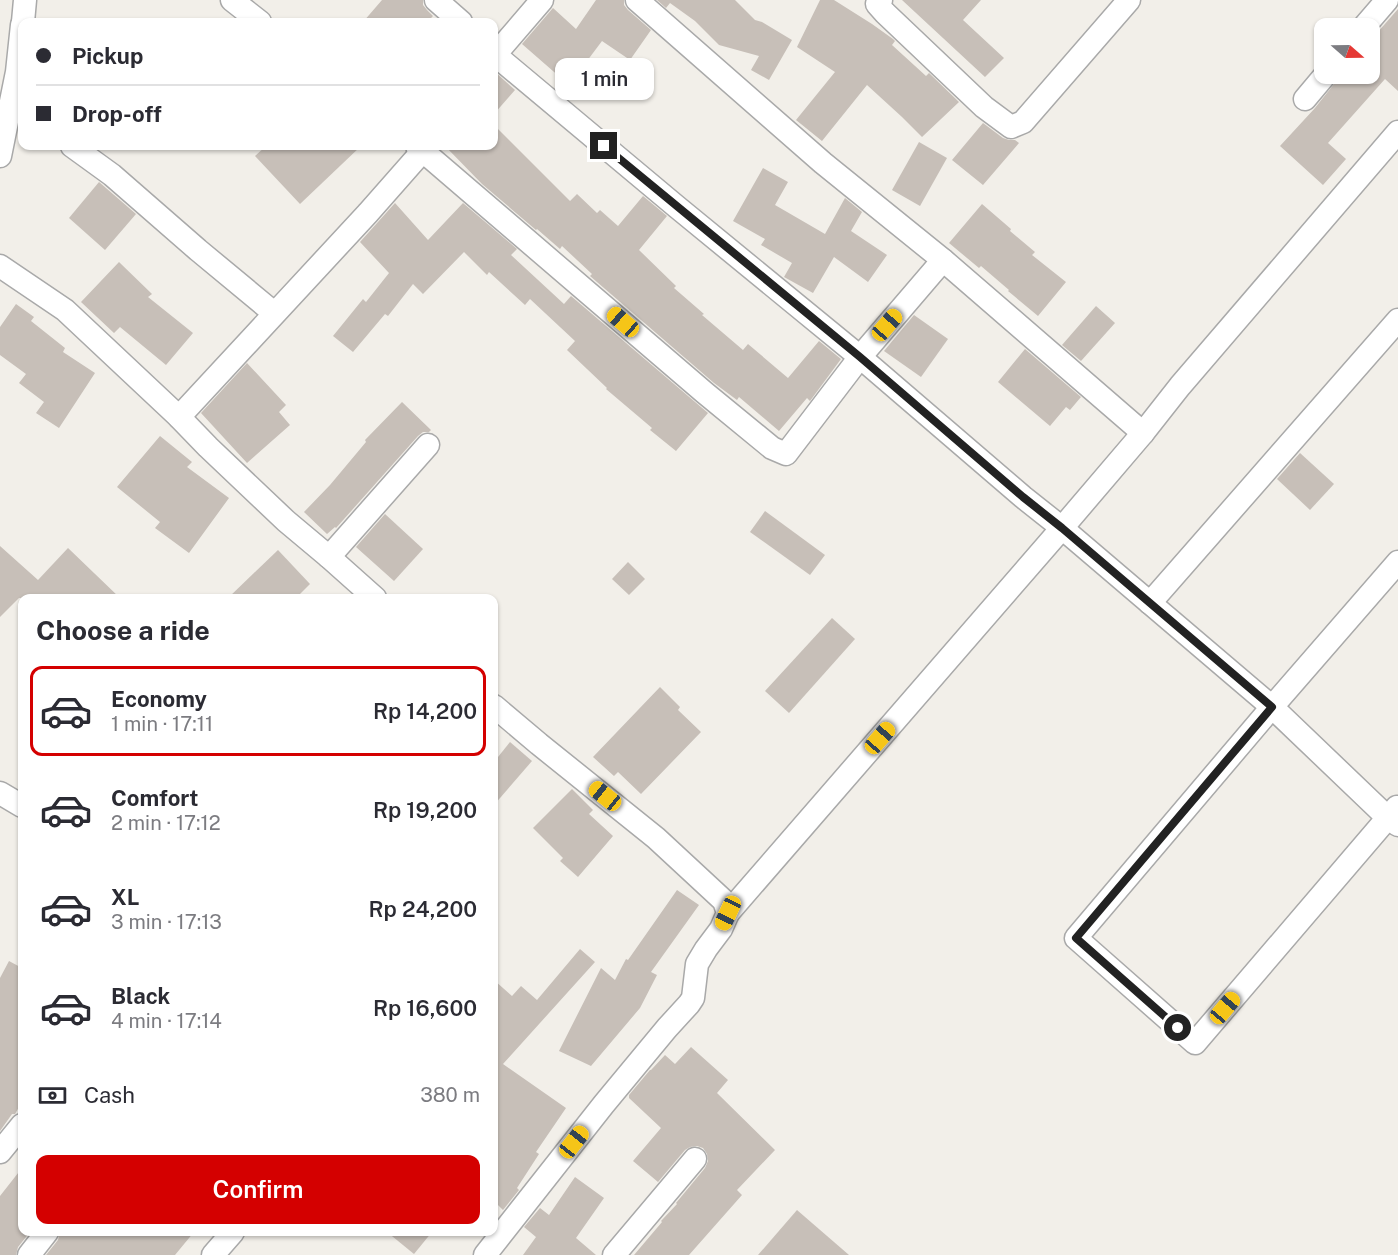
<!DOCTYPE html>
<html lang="en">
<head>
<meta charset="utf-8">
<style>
	:root { --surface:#fff; --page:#f2f2f3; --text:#2b2b33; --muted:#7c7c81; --line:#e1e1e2; --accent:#d40000 }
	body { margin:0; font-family:"Public Sans",sans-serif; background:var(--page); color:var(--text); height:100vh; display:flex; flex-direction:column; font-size:22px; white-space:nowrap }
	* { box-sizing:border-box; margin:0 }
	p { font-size:20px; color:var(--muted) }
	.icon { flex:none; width:33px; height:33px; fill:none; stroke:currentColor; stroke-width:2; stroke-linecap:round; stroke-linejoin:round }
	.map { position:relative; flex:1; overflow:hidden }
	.sheet { position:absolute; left:18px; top:594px; width:480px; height:642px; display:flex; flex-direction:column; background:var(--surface); border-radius:12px; box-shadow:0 2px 4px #0004 }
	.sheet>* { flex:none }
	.banner { position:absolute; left:18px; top:18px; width:480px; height:132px; border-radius:12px; box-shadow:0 2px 4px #0004; display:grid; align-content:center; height:132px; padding:0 18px; background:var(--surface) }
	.needle { width:39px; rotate:110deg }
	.buttons { position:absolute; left:1314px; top:18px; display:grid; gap:12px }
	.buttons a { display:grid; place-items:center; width:66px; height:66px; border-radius:12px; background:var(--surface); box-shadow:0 2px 4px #0004; font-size:30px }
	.end { position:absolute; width:27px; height:27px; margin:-14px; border:8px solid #222; background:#fff; box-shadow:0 0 0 3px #fff }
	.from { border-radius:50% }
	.bubble { position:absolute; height:42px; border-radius:12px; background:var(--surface); box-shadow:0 2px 4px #0004; font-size:20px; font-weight:600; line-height:42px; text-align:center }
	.car { position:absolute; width:18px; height:36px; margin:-18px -9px; border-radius:8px; box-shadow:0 0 4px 2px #0007; background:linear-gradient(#f5c518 24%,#345 0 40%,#f5c518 0 76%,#345 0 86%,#f5c518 0) }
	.banner b { display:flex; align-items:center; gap:21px; height:57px; font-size:22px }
	.banner b+b { border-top:2px solid var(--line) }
	.banner i { width:15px; height:15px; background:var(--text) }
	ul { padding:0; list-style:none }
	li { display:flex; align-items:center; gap:18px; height:90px; margin:0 12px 9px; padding:0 6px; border:3px solid transparent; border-radius:12px }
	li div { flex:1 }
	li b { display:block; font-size:22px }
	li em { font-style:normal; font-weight:600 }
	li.active { border-color:var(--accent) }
	li>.icon { width:54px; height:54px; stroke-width:1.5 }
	h2 { padding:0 18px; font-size:27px; line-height:72px }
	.pay { display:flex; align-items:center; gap:15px; height:66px; padding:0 18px; font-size:22px }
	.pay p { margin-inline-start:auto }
	.cta { display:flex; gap:12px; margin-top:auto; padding:12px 18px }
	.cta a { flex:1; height:69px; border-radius:12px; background:var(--accent); color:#fff; font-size:24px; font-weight:600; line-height:69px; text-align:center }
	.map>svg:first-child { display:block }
</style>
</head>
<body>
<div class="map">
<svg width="1398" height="1255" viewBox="0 0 1398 1255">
	<rect width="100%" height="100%" fill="#f2efe9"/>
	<g fill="#c7bfb8">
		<polygon points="382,0 423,0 423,5 427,10 433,16 427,22 363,22"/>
		<polygon points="596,0 624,0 624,5 628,10 651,30 630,60 602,41 569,85 522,44 553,8 576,29"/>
		<polygon points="657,0 735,0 755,20 762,22 792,40 769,80 751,70 759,56 719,45 695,21 670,3 666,8"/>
		<polygon points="820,0 834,0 872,24 893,39 895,41 892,45 926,76 929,73 959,102 922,137 902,117 867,85 822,141 796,120 835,72 797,47"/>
		<polygon points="902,0 981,0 963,20 1004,58 985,77"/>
		<polygon points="1398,9 1398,91 1385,79 1328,143 1346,159 1323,185 1280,146 1315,108 1342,74 1370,74 1370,41"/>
		<polygon points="494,71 515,90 494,114"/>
		<polygon points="983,123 1003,138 1009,140 1015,140 1019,143 983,185 952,160"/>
		<polygon points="494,125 570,201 577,194 597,213 600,210 618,226 643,196 667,216 639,250 676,286 674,288 704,314 702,315 743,350 748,344 788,378 819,341 841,359 810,401 807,398 779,431 739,397 737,400 714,383 590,276 592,274 562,246 560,249 537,229 536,230 482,184 445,146 494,146"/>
		<polygon points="919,142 947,158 920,206 892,190"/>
		<polygon points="266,146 361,146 300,204 255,156"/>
		<polygon points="763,168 788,182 775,205 825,234 845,198 862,212 851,231 887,255 868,282 834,257 813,293 784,277 792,263 761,245 765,239 733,221"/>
		<polygon points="99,182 136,214 105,250 69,218"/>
		<polygon points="395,203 428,240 463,203 517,249 511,255 564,304 571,296 708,413 676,451 650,430 652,428 606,389 607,388 567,350 575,341 530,299 525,305 489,272 487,275 464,252 423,294 413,284 388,316 385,314 353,352 333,336 363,299 366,302 389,273 360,242"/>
		<polygon points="982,204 1011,229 1010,231 1035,252 1032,255 1066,282 1038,316 1008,291 1009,290 981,266 979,268 949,243"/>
		<polygon points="119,262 152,294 148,297 193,333 166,365 120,327 114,333 81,302"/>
		<polygon points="16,304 34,317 31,321 65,348 63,352 95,373 59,428 36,413 44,402 19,383 26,374 0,355 0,327"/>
		<polygon points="1096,306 1115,323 1081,361 1062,345"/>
		<polygon points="914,315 948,339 921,377 884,351"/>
		<polygon points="1025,349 1081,397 1070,410 1066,407 1050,426 998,382"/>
		<polygon points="247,363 286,405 279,412 290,425 247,463 201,413"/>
		<polygon points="402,402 431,430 429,432 423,432 418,436 336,528 335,527 327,534 304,512 330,485 366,442 365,440"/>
		<polygon points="160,436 192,462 187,467 229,498 189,553 155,528 160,522 117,487"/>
		<polygon points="1300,453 1334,484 1310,510 1277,479"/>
		<polygon points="765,511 825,555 810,575 750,532"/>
		<polygon points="385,514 423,549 394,581 356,547"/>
		<polygon points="0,546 38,580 68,548 120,598 19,598 0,617"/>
		<polygon points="278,550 310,584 296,598 228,598"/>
		<polygon points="628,562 645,579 629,595 612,579"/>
		<polygon points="832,618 855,639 789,713 765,691"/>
		<polygon points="660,687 680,707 678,710 701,732 641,794 618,772 614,776 593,757"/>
		<polygon points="510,742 532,761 494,805 494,762"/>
		<polygon points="572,789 593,810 589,814 613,836 578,877 560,861 563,858 533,828"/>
		<polygon points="677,890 699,905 651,972 657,975 640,1008 591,1066 559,1051 601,968 615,980 626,959 628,960"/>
		<polygon points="580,949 595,962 503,1064 566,1108 536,1152 539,1154 517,1188 519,1190 503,1210 494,1201 494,980 512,996 521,986 537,1000"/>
		<polygon points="9,961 22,968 22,1102 15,1114 12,1114 0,1131 0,978"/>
		<polygon points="691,1047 728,1080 717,1093 775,1150 737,1190 742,1195 689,1255 634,1255 662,1222 661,1221 677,1204 676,1203 705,1168 708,1161 707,1154 703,1148 697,1146 690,1147 685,1150 658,1182 633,1161 661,1128 629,1098 629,1095 650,1070 651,1070 665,1055 675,1064"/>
		<polygon points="22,1168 22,1232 30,1232 18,1247 16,1255 0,1255 0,1196"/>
		<polygon points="575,1177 604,1198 576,1238 596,1255 523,1255 536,1237 524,1227 540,1208 549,1215"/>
		<polygon points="797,1210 849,1255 758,1255"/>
		<polygon points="60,1232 194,1232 175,1255 46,1255 58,1240"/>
		<polygon points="387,1232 432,1232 414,1254"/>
	</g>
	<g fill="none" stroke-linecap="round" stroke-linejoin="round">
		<defs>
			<g id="minor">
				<polyline points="232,0 260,22"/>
				<polyline points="436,0 461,22"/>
				<polyline points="637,0 823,163 943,260 1143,433"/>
				<polyline points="881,0 877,4 885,13 984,107 1011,127 1023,122 1129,0"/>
				<polyline points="23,22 25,0"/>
				<polyline points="1363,28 1387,0"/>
				<polyline points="494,54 677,207 860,357 1023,497 1062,528 1150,603 1272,707 1387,817 1398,825"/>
				<polyline points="494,56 542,0"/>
				<polyline points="1305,99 1326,74"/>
				<polyline points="72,146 112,175 198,250 274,313"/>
				<polyline points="417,146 705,393 772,448 786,454 860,357 943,260"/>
				<polyline points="0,156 17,72 22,25"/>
				<polyline points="0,266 65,310 179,417 208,447 286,521 329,557 375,598"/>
				<polyline points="179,417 368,213 427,146"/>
				<polyline points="329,557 428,445"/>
				<polyline points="1150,603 1398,320"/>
				<polyline points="0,793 22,806"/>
				<polyline points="1397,807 1195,1043 1076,938 1272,707 1398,562"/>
				<polyline points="728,913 1062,528 1143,433 1180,386 1398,132"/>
				<polyline points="0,1152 22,1125"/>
				<polyline points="29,1255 47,1232"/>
				<polyline points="213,1255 233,1232"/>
				<polyline points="485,1255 604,1104 667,1028 689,1004 693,998 697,964 706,949 721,929 728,913 724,901 656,838 539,744 494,706"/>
				<polyline points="614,1255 695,1159"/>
			</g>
		</defs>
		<use href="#minor" stroke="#a9a9a9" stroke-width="25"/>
		<use href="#minor" stroke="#fff" stroke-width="22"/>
	</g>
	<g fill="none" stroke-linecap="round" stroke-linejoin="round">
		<polyline stroke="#222" stroke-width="8" points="604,146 860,357 1023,497 1062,528 1272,707 1076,938 1178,1028"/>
	</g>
</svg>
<div class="buttons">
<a><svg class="needle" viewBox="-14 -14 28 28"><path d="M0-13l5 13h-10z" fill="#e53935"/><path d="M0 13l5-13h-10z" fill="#7c7c81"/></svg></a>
</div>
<i class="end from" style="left:1178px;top:1028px"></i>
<i class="end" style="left:604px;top:146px"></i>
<div class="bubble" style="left:555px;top:58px;width:99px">1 min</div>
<i class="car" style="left:623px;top:322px;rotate:311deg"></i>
<i class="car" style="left:887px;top:325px;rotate:41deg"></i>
<i class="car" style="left:880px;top:738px;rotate:41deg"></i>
<i class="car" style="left:605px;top:796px;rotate:309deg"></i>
<i class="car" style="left:728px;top:913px;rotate:205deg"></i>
<i class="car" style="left:1225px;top:1008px;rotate:40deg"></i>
<i class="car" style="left:574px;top:1142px;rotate:38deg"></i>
<div class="banner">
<b><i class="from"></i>Pickup</b>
<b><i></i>Drop-off</b>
</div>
<section class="sheet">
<h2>Choose a ride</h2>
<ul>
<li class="active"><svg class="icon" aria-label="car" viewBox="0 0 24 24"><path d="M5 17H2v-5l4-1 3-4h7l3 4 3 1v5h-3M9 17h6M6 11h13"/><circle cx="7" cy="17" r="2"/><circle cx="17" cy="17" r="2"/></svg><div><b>Economy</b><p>1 min · 17:11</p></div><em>Rp 14,200</em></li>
<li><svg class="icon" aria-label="car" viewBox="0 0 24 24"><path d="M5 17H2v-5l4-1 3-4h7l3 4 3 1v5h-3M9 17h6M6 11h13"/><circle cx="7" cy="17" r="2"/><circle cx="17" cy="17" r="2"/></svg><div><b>Comfort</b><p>2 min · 17:12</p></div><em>Rp 19,200</em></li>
<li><svg class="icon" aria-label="car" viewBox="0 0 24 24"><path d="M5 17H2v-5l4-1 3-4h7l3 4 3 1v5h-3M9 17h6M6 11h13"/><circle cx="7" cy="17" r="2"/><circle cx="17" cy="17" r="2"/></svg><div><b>XL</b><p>3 min · 17:13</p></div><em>Rp 24,200</em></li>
<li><svg class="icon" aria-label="car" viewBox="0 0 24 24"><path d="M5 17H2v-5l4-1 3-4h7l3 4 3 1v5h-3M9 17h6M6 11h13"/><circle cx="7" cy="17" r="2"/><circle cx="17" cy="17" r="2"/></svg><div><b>Black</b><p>4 min · 17:14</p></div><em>Rp 16,600</em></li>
</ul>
<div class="pay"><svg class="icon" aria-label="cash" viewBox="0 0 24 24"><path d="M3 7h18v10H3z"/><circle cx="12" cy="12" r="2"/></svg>Cash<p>380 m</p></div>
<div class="cta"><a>Confirm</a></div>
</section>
</div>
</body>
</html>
